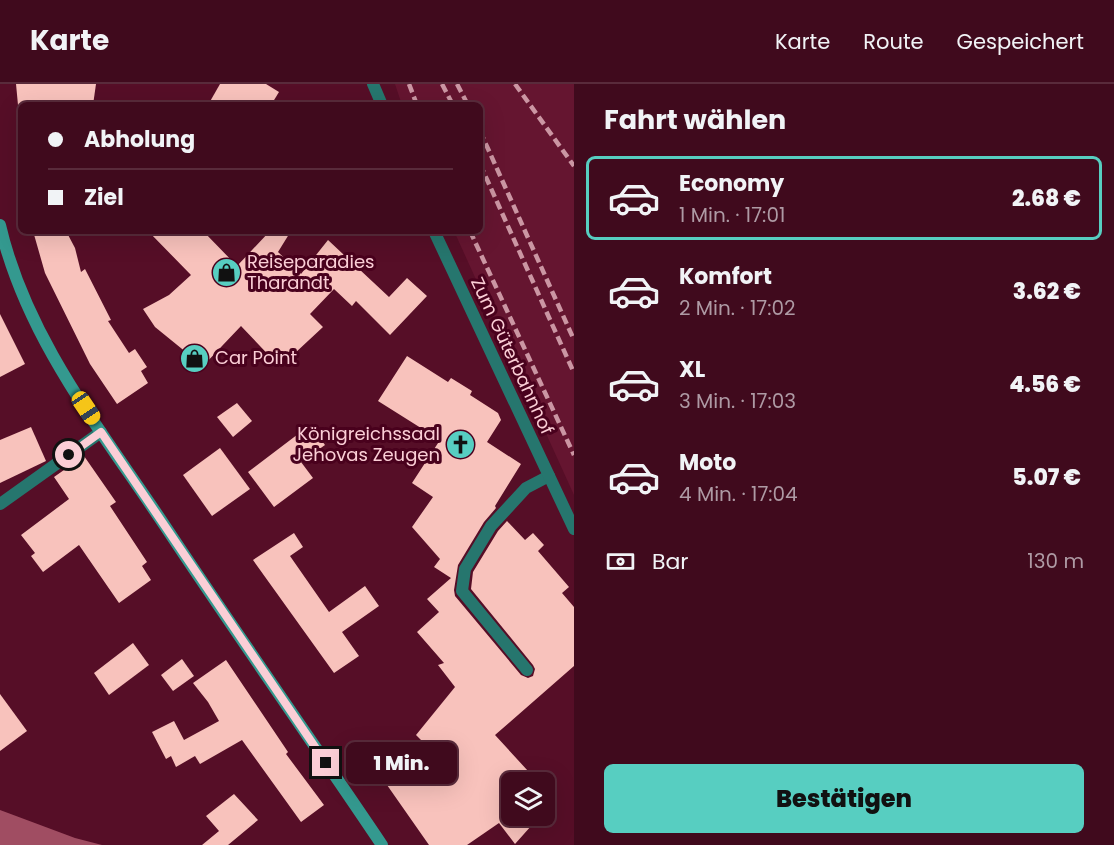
<!DOCTYPE html>
<html lang="de">
<head>
<meta charset="utf-8">
<style>
	:root { --surface:#400a1d; --page:#471326; --text:#f1f3f6; --muted:#ae9aa4; --line:#592b3b; --accent:#57cec1 }
	body { margin:0; font-family:Poppins,sans-serif; background:var(--page); color:var(--text); height:100vh; display:flex; flex-direction:column; font-size:22px; white-space:nowrap }
	* { box-sizing:border-box; margin:0 }
	p { font-size:20px; color:var(--muted) }
	.icon { flex:none; width:33px; height:33px; fill:none; stroke:currentColor; stroke-width:2; stroke-linecap:round; stroke-linejoin:round }
	.map { position:relative; flex:1; overflow:hidden }
	.drawer { display:flex; flex-direction:column; background:var(--surface); width:540px }
	.drawer>* { flex:none }
	.banner { position:absolute; left:18px; top:18px; width:465px; height:132px; border-radius:9px; box-shadow:0 6px 24px #0002,0 0 0 2px var(--line); display:grid; align-content:center; height:132px; padding:0 30px; background:var(--surface) }
	.controls { position:absolute; left:501px; top:688px; display:grid; gap:12px }
	.controls a { display:grid; place-items:center; width:54px; height:54px; border-radius:9px; background:var(--surface); box-shadow:0 6px 24px #0002,0 0 0 2px var(--line); font-size:30px }
	.end { position:absolute; width:27px; height:27px; margin:-14px; border:8px solid #fbced6; background:#111; box-shadow:0 0 0 3px #111 }
	.from { border-radius:50% }
	.bubble { position:absolute; height:42px; border-radius:9px; background:var(--surface); box-shadow:0 6px 24px #0002,0 0 0 2px var(--line); font-size:20px; font-weight:800; line-height:42px; text-align:center }
	.car { position:absolute; width:18px; height:36px; margin:-18px -9px; border-radius:8px; box-shadow:0 0 4px 2px #0007; background:linear-gradient(#f5c518 24%,#345 0 40%,#f5c518 0 76%,#345 0 86%,#f5c518 0) }
	.banner b { display:flex; align-items:center; gap:21px; height:57px; font-size:22px }
	.banner b+b { border-top:2px solid var(--line) }
	.banner i { width:15px; height:15px; background:var(--text) }
	ul { padding:0; list-style:none }
	li { display:flex; align-items:center; gap:18px; height:84px; margin:0 12px 9px; padding:0 18px; border:3px solid transparent; border-radius:9px }
	li div { flex:1 }
	li b { display:block; font-size:22px }
	li em { font-style:normal; font-weight:800 }
	li.selected { border-color:var(--accent) }
	li>.icon { width:54px; height:54px; stroke-width:1.5 }
	h2 { padding:0 30px; font-size:27px; line-height:72px }
	.pay { display:flex; align-items:center; gap:15px; height:66px; padding:0 30px; font-size:22px }
	.pay p { margin-inline-start:auto }
	.action { display:flex; gap:12px; margin-top:auto; padding:12px 30px }
	.action a { flex:1; height:69px; border-radius:9px; background:var(--accent); color:#111; font-size:24px; font-weight:800; line-height:69px; text-align:center }
	header { display:flex; align-items:center; gap:36px; box-sizing:border-box; height:84px; padding:0 30px; background:var(--surface); border-bottom:2px solid var(--line) }
	header strong { font-size:28px }
	nav { display:flex; gap:33px; margin-inline-start:auto; font-size:21px }
	main { display:flex; flex:1; min-height:0 }
	.map>svg:first-child { display:block }
</style>
</head>
<body>
<header>
<strong>Karte</strong>
<nav><a>Karte</a><a>Route</a><a>Gespeichert</a></nav>
</header>
<main>
<div class="map">
<svg width="574" height="761" viewBox="0 0 574 761">
	<rect width="100%" height="100%" fill="#560e27"/>
	<polygon fill="#651530" points="395,0 574,0 574,411 454,147 480,147 480,21 402,21"/>
	<polygon fill="#a04d62" points="0,726 75,754 102,761 0,761"/>
	<g fill="#f8c2bc">
		<polygon points="16,0 96,0 93,21 18,21"/>
		<polygon points="220,0 266,0 279,8 271,21 208,21"/>
		<polygon points="33,147 66,147 75,164 81,188 85,185 111,236 108,237 129,269 135,265 147,283 141,287 148,299 117,320 90,280 45,189"/>
		<polygon points="148,147 203,147 237,182 270,147 291,147 278,168 301,190 328,156 389,213 407,194 427,212 390,251 356,217 352,222 334,205 310,230 323,243 280,283 241,242 203,282 155,243 143,225 169,211 191,191"/>
		<polygon points="0,230 25,280 0,293"/>
		<polygon points="407,272 448,298 451,294 472,307 470,311 498,329 501,336 487,358 521,380 495,422 496,424 484,438 458,481 454,506 455,512 521,591 528,594 533,592 535,585 533,581 471,505 473,488 498,447 507,437 525,456 533,449 544,461 538,467 569,503 562,509 574,523 574,582 495,651 539,699 512,699 512,732 540,732 515,760 499,739 467,761 429,761 387,701 433,668 416,651 455,603 438,581 444,579 417,548 439,528 427,515 451,494 434,483 440,475 412,443 433,413 412,399 440,356 378,317"/>
		<polygon points="237,319 252,337 233,353 217,333"/>
		<polygon points="310,341 325,361 301,378 313,394 274,423 248,388"/>
		<polygon points="31,343 46,377 0,399 0,356"/>
		<polygon points="220,364 250,405 212,432 183,391"/>
		<polygon points="84,372 116,418 110,422 147,478 142,482 151,496 119,519 79,461 43,488 31,472 35,469 21,451 69,415 54,393"/>
		<polygon points="294,449 303,463 290,472 329,528 365,502 379,522 342,548 359,572 334,589 253,476"/>
		<polygon points="133,559 149,581 109,611 94,589"/>
		<polygon points="182,575 194,592 173,607 161,591"/>
		<polygon points="226,576 288,668 286,670 324,721 301,738 242,656 200,680 195,672 176,683 171,672 166,675 152,648 174,637 184,656 219,637 208,618 193,599"/>
		<polygon points="0,610 27,647 0,667"/>
		<polygon points="234,710 258,736 228,761 202,761 219,747 206,732"/>
	</g>
	<g fill="none" stroke-linecap="round" stroke-linejoin="round">
		<g stroke="#26766e" stroke-width="12">
			<polyline points="0,420 101,348"/>
			<polyline points="527,586 462,507 465,485 491,442 526,404 549,392"/>
		</g>
		<g stroke="#26766e" stroke-width="12">
			<polyline points="373,0 382,21"/>
			<polyline points="434,147 574,445"/>
		</g>
		<path stroke="#34998f" stroke-width="12" d="M0 141C26 254 101 346 165 442 236 549 310 654 382 761"/>
		<g stroke="#cb96a3" stroke-width="4.5" stroke-dasharray="9 4.5" stroke-linecap="butt">
			<polyline points="409,0 417,21"/>
			<polyline points="442,0 453,21"/>
			<polyline points="457,0 468,21"/>
			<polyline points="515,0 574,82"/>
			<polyline points="480,47 574,256"/>
			<polyline points="480,80 574,289"/>
			<polyline points="470,147 574,371"/>
		</g>
	</g>
	<g fill="none" stroke-linecap="round" stroke-linejoin="round">
		<polyline stroke="#fbced6" stroke-width="8" points="69,371 101,348 326,679"/>
	</g>
	<defs>
		<symbol id="shop-disc" viewBox="-11 -11 22 22"><circle r="9.5" fill="#57cec1" stroke="#49011d"/><path d="M-5-2.5h2.3a2.7 3.5 0 0 1 5.4 0H5L5.5 6h-11ZM-1.5-2.5h3a1.5 2.3 0 0 0-3 0Z" fill="#111"/></symbol>
		<symbol id="church-disc" viewBox="-11 -11 22 22"><circle r="9.5" fill="#57cec1" stroke="#49011d"/><path d="M-1.2-6h2.4v3.5h3.3v2.4h-3.3V6h-2.4V-.1h-3.3v-2.4h3.3Z" fill="#111"/></symbol>
	</defs>
	<g fill-rule="evenodd">
		<use href="#shop-disc" x="210" y="172" width="33" height="33"/>
		<use href="#shop-disc" x="178" y="258" width="33" height="33"/>
		<use href="#church-disc" x="444" y="344" width="33" height="33"/>
	</g>
	<g text-anchor="middle" stroke-width="6" stroke-linejoin="round" paint-order="stroke">
		<g font-size="18" fill="#fbced6" stroke="#49011d" text-anchor="start">
			<text x="247" y="184">Reiseparadies<tspan x="247" dy="21">Tharandt</tspan></text>
			<text x="215" y="280">Car Point</text>
			<text x="440" y="356" text-anchor="end">Königreichssaal<tspan x="440" dy="21">Jehovas Zeugen</tspan></text>
		</g>
		<g font-size="18" fill="#fbced6" stroke="#49011d">
			<text transform="translate(512 272) rotate(65)" y="6">Zum Güterbahnhof</text>
		</g>
	</g>
</svg>
<div class="controls">
<a><svg class="icon" aria-label="layers" viewBox="0 0 24 24"><path d="M12 4l9 5-9 5-9-5zM3 14l9 5 9-5"/></svg></a>
</div>
<i class="end from" style="left:69px;top:371px"></i>
<i class="end" style="left:326px;top:679px"></i>
<div class="bubble" style="left:346px;top:658px;width:111px">1 Min.</div>
<i class="car" style="left:86px;top:324px;rotate:146deg"></i>
<div class="banner">
<b><i class="from"></i>Abholung</b>
<b><i></i>Ziel</b>
</div>
</div>
<section class="drawer">
<h2>Fahrt wählen</h2>
<ul>
<li class="selected"><svg class="icon" aria-label="car" viewBox="0 0 24 24"><path d="M5 17H2v-5l4-1 3-4h7l3 4 3 1v5h-3M9 17h6M6 11h13"/><circle cx="7" cy="17" r="2"/><circle cx="17" cy="17" r="2"/></svg><div><b>Economy</b><p>1 Min. · 17:01</p></div><em>2.68 €</em></li>
<li><svg class="icon" aria-label="car" viewBox="0 0 24 24"><path d="M5 17H2v-5l4-1 3-4h7l3 4 3 1v5h-3M9 17h6M6 11h13"/><circle cx="7" cy="17" r="2"/><circle cx="17" cy="17" r="2"/></svg><div><b>Komfort</b><p>2 Min. · 17:02</p></div><em>3.62 €</em></li>
<li><svg class="icon" aria-label="car" viewBox="0 0 24 24"><path d="M5 17H2v-5l4-1 3-4h7l3 4 3 1v5h-3M9 17h6M6 11h13"/><circle cx="7" cy="17" r="2"/><circle cx="17" cy="17" r="2"/></svg><div><b>XL</b><p>3 Min. · 17:03</p></div><em>4.56 €</em></li>
<li><svg class="icon" aria-label="car" viewBox="0 0 24 24"><path d="M5 17H2v-5l4-1 3-4h7l3 4 3 1v5h-3M9 17h6M6 11h13"/><circle cx="7" cy="17" r="2"/><circle cx="17" cy="17" r="2"/></svg><div><b>Moto</b><p>4 Min. · 17:04</p></div><em>5.07 €</em></li>
</ul>
<div class="pay"><svg class="icon" aria-label="cash" viewBox="0 0 24 24"><path d="M3 7h18v10H3z"/><circle cx="12" cy="12" r="2"/></svg>Bar<p>130 m</p></div>
<div class="action"><a>Bestätigen</a></div>
</section>
</main>
</body>
</html>
